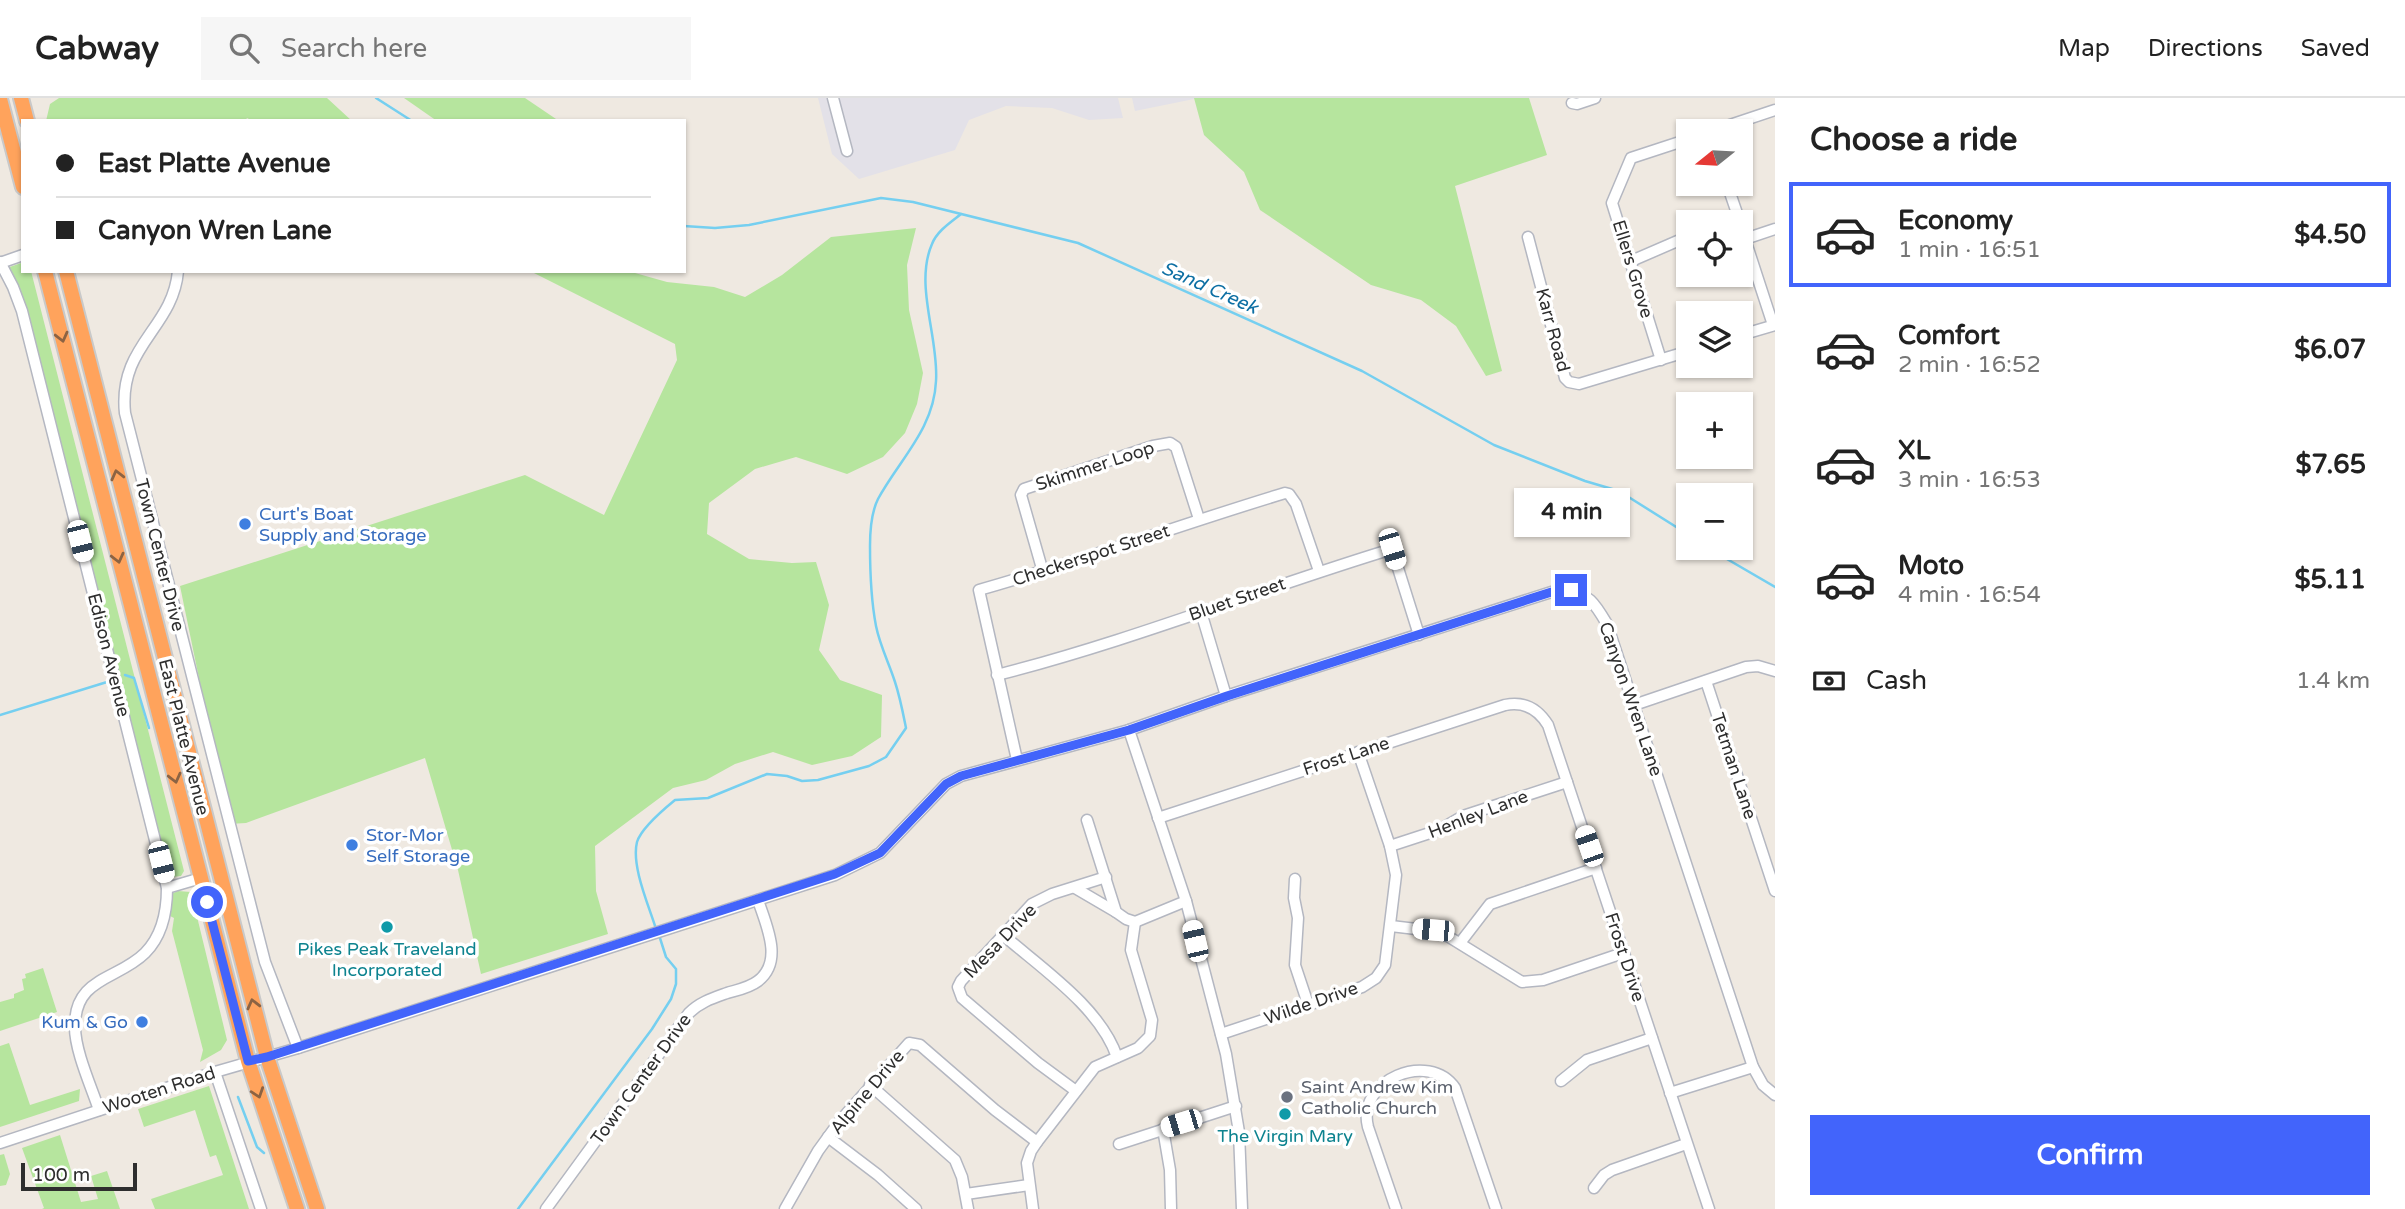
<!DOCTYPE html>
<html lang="en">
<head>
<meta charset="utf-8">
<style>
	:root { --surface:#fff; --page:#f6f6f6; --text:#222; --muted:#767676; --line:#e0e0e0; --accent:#4264fb }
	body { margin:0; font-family:"Varela Round",sans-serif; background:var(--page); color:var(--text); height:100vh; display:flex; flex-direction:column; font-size:26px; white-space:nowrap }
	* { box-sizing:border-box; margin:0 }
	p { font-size:23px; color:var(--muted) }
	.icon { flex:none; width:38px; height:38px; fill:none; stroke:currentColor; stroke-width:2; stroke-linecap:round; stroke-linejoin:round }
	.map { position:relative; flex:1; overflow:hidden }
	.side { display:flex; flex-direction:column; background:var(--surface); width:630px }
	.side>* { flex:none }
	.hud { position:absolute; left:21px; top:21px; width:665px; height:154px; border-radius:0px; box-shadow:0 2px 5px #0004; display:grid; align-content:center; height:154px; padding:0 35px; background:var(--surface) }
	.needle { width:46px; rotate:252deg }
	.fabs { position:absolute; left:1676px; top:21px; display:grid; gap:14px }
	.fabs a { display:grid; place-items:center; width:77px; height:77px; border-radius:0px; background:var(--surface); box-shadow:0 2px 5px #0004; font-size:35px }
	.scale { position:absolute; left:21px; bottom:18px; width:116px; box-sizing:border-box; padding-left:7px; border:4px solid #2e2e2e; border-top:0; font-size:19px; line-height:24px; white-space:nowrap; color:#2e2e2e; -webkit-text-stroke:5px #fff; paint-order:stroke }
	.end { position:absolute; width:32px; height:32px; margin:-16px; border:9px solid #4264fb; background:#fff; box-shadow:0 0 0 4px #fff }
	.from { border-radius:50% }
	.bubble { position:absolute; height:49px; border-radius:0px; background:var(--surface); box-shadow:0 2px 5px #0004; font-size:23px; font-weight:700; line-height:49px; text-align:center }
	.car { position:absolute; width:21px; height:42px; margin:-21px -10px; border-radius:9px; box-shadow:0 0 5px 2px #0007; background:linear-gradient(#fff 24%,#345 0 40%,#fff 0 76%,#345 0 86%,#fff 0) }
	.hud b { display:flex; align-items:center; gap:24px; height:66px; font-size:26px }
	.hud b+b { border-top:2px solid var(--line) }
	.hud i { width:18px; height:18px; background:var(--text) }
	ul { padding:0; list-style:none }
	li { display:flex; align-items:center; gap:21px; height:105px; margin:0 14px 10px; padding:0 21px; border:4px solid transparent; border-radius:0px }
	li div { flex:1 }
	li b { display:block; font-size:26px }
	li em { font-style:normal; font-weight:700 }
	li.active { border-color:var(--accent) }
	li>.icon { width:63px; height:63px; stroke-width:1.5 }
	h2 { padding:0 35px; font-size:32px; line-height:84px }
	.pay { display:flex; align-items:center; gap:18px; height:77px; padding:0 35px; font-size:26px }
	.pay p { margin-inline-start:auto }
	.primary-button { display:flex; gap:14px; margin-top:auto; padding:14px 35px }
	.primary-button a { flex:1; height:80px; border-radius:0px; background:var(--accent); color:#fff; font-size:28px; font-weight:700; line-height:80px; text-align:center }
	header { display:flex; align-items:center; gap:42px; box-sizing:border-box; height:98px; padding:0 35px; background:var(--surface); border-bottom:2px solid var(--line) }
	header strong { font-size:33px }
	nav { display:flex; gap:38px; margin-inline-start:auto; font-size:24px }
	.search { width:490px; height:63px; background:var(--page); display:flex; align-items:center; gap:18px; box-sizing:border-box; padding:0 24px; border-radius:0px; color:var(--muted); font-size:26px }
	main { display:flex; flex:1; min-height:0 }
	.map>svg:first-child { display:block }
</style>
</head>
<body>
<header>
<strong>Cabway</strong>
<div class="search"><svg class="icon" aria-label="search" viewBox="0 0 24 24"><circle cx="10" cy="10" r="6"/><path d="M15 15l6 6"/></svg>Search here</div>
<nav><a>Map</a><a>Directions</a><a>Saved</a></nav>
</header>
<main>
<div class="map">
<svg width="1775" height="1111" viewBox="0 0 1775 1111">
	<rect width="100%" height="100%" fill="#efe9e1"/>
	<g fill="#e3e1e8">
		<polygon points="818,0 1118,0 1123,20 1089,22 1052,10 1006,8 969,22 955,52 859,81 832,56"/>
		<polygon points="1132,0 1194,0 1194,1 1135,13"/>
	</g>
	<g fill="#b6e59e">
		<polygon points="59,0 327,0 352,23 253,23 247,20 245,23 46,23 50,6"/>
		<polygon points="404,0 525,0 559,23 437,23"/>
		<polygon points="1194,0 1529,0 1547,57 1455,88 1502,273 1486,278 1456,228 1421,202 1371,187 1260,112 1244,74 1204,37"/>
		<polygon points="916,130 907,167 909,212 923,275 917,306 905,335 883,359 847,376 796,359 755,371 709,405 707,436 749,461 792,465 816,464 829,507 819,552 840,582 882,597 881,639 852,658 812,667 773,654 735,666 706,682 673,690 595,748 596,793 608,836 481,876 458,772 425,660 246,725 229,726 180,488 525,377 604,417 677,262 675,246 530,173 628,173 667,184 714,189 745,199 782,177 831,139"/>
		<polygon points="21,165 23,166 23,173 31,173 184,773 181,778 172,779 168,776 7,170"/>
		<polygon points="178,793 191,794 227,942 221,952 200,964 203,952 172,833 174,820 170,818 172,807 171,796"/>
		<polygon points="43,870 57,914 0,933 0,904 14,900 14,896 24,892 22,881 26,880 25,876"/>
		<polygon points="9,945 30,1007 80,991 79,1003 0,1029 0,948"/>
		<polygon points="209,988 249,1111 155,1111 151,1101 223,1077 216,1057 210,1059 195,1012 144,1029 138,1011"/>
		<polygon points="60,1037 81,1104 98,1101 91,1078 107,1073 120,1111 42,1111 44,1110 22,1050"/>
		<polygon points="4,1056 10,1076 6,1087 0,1088 0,1057"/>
	</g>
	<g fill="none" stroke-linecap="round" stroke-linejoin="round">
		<g stroke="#75cff0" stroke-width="2.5">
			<polyline points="376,0 412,23"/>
			<polyline points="684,128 715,130 749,127 881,100 913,104 1078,145 1362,273 1494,347 1585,383 1619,393 1689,437"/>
			<polyline points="1708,450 1775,489"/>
			<polyline points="125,577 134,580 149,630"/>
			<polyline points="0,617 107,584"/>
			<path d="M656 831C649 808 631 768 637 744 641 731 664 711 675 702L708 700 767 676 787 678 802 683 818 682 869 668 886 659 906 630C903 615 900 599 895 584 889 565 880 548 876 528 871 502 870 475 870 448 870 433 871 415 878 401 899 362 934 331 936 283 939 240 914 187 932 146 937 133 951 124 961 116"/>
			<polyline points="238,999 257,1049 264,1055"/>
			<polyline points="518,1111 652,931 671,901 676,886 676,871 666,859 659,837"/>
		</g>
		<defs>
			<g id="minor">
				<polyline points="833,0 847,53"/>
				<polyline points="1572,5 1577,6 1595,0"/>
				<polyline points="1712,33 1775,12"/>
				<polyline points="1727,86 1740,124"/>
				<polyline points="1719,124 1738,118"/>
				<polyline points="1741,129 1773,227"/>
				<polyline points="1528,139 1565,280 1569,284 1579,286 1689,253"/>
				<polyline points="1745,141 1775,131"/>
				<path d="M0 164 13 189 22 213 167 790C167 813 162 838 145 855 118 882 74 879 75 929 75 953 91 988 99 1012"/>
				<polyline points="1629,164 1689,138"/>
				<polyline points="0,165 23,157"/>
				<path d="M178 173C173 231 118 247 125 315L265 864 298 950"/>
				<polyline points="1741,237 1775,227"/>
				<polyline points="1661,262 1612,105 1631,60 1689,41"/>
				<polyline points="1043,474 1021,397 1024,391 1153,348 1170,345 1176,349 1199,421"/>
				<polyline points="1201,514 1226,598"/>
				<path d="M997 577C1131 543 1260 491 1392 451L1419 537"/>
				<polyline points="1706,583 1775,793"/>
				<polyline points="1634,607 1746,569 1758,568 1775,573"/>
				<polyline points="1129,632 1186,803 1226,956 1239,1034 1242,1111"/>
				<path d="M1017 662 979 492C1082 463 1182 426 1285 395L1289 396 1296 406 1319 473"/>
				<path d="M1158 720 1505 607C1524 603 1538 611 1548 627L1709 1111"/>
				<polyline points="1390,748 1439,732 1463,718 1567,684"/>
				<polyline points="1295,781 1294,800 1298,820 1295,867 1308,906"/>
				<polyline points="167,790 201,780"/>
				<polyline points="1075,790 1116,814"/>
				<polyline points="1135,824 1186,803"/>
				<polyline points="1391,828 1441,834 1522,884 1543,882 1623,855"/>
				<path d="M1002 836C1041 870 1100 909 1117 959"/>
				<polyline points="1460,845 1490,806 1596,770"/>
				<polyline points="1221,936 1362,889 1376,880 1385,867 1396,777 1390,748 1358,654"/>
				<polyline points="215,974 261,1111"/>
				<polyline points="1561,983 1587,962 1652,940"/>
				<polyline points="870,987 955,1062 962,1079 968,1111"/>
				<polyline points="1076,993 1038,965 962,900 958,889 961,883 1032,806 1052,796 1106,779"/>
				<polyline points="1670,995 1753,969"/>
				<polyline points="1163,1031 1170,1072 1171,1111"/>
				<polyline points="828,1039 878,1077 916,1111"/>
				<path d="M0 1045 215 974 298 950 835 777 880 755 946 686 961 678 1129 632 1226 598 1564 490C1590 497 1594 504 1607 526L1753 969 1763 987 1775 997"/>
				<polyline points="1119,1046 1236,1008"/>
				<polyline points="1594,1090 1604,1077 1612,1072 1686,1046"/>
				<polyline points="966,1096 1029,1087"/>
				<path d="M546 1111 689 915C700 904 713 900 727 895 737 892 749 890 758 883 784 863 766 827 758 802"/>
				<polyline points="785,1111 818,1053 839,1024 909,945 920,947 995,1012 1037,1044"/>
				<polyline points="1033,1111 1027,1065 1031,1053 1037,1044 1095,969 1138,950 1150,938 1152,922 1131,852 1135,824 1126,821 1116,814 1087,722"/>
				<path d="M1396 1111 1368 1029C1356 982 1429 952 1455 990L1496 1111"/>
			</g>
			<g id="highway">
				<polyline points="21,0 27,23"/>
				<polyline points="0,1 23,89"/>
				<polyline points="45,173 248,963 297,1111"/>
				<polyline points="66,173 267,959 317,1111"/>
			</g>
		</defs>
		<use href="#minor" stroke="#b4b7c1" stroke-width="13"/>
		<use href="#highway" stroke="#c9c9c9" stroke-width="18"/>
		<use href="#minor" stroke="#fff" stroke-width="10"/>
		<use href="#highway" stroke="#ffa35c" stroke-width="14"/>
	</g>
	<defs><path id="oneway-chevron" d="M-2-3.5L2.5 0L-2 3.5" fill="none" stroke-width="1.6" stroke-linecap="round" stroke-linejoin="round" transform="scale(1.75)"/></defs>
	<g stroke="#8c6343">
		<use href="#oneway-chevron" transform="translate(62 239) rotate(76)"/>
		<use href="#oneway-chevron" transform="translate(117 377) rotate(-104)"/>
		<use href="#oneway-chevron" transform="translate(118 460) rotate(76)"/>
		<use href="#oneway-chevron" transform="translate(175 680) rotate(76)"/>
		<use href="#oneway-chevron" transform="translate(253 906) rotate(-104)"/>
		<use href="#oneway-chevron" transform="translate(258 995) rotate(71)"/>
	</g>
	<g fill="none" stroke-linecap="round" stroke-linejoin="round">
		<polyline stroke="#4264fb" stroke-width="9" points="207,804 248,963 267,959 835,776 880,755 946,686 961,678 1129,632 1227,598 1564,490 1571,492"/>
	</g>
	<g fill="#3f7fe0" stroke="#fff" stroke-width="2.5">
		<circle cx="245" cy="426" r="7"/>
		<circle cx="352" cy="747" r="7"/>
		<circle cx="142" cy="924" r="7"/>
	</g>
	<g fill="#0f9aa8" stroke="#fff" stroke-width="2.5">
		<circle cx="387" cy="829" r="7"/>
		<circle cx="1285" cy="1016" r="7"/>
	</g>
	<circle fill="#6b7280" stroke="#fff" stroke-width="2.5" cx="1287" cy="999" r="7"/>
	<g text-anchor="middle" stroke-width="7" stroke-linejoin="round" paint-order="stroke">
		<g font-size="18" fill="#2e2e2e" stroke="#fff">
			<text transform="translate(1633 171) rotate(73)" y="6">Ellers Grove</text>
			<text transform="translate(1553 232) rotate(75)" y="6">Karr Road</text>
			<text transform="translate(1095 368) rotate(-18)" y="6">Skimmer Loop</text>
			<text transform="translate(160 457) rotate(76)" y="6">Town Center Drive</text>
			<text transform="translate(1091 457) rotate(-18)" y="6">Checkerspot Street</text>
			<text transform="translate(1237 501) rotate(-19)" y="6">Bluet Street</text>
			<text transform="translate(109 557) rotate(76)" y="6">Edison Avenue</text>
			<text transform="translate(1631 601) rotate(71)" y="6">Canyon Wren Lane</text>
			<text transform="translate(184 639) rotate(76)" y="6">East Platte Avenue</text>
			<text transform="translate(1346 658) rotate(-18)" y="6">Frost Lane</text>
			<text transform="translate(1734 668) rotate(72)" y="6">Tetman Lane</text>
			<text transform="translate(1478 716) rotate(-21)" y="6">Henley Lane</text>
			<text transform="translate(1000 843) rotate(-46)" y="6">Mesa Drive</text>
			<text transform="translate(1625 859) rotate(72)" y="6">Frost Drive</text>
			<text transform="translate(1311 905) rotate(-19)" y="6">Wilde Drive</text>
			<text transform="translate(641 981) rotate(-54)" y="6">Town Center Drive</text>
			<text transform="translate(159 992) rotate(-18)" y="6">Wooten Road</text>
			<text transform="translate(867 994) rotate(-50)" y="6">Alpine Drive</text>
		</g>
		<g font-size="18" fill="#366cbe" stroke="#fff" text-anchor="start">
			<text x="259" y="422">Curt's Boat<tspan x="259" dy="21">Supply and Storage</tspan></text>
			<text x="366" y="743">Stor-Mor<tspan x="366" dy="21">Self Storage</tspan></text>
			<text x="128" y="930" text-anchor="end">Kum &amp; Go</text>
		</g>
		<g font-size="18" fill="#0d838f" stroke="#fff">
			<text x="387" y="857">Pikes Peak Traveland<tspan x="387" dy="21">Incorporated</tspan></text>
			<text x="1285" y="1044">The Virgin Mary</text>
		</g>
		<g font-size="18" fill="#5b616d" stroke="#fff" text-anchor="start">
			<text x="1301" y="995">Saint Andrew Kim<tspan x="1301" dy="21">Catholic Church</tspan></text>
		</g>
		<g font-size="19" font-style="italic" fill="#0d6fa3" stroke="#fff">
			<text transform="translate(1210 189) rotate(24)" y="7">Sand Creek</text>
		</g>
	</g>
</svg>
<div class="fabs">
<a><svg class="needle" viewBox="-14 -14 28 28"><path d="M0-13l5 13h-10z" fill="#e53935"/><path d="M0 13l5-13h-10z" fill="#767676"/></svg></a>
<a><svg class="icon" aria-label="locate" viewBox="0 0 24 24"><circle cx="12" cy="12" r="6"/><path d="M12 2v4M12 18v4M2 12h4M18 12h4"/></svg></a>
<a><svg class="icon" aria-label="layers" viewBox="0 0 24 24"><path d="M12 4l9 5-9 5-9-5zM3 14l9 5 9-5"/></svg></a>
<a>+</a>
<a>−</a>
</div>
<div class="scale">100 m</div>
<i class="end from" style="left:207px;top:804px"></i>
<i class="end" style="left:1571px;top:492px"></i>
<div class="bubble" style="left:1514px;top:390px;width:116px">4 min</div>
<i class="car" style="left:80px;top:443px;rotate:166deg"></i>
<i class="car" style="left:1392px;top:451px;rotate:163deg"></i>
<i class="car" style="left:1589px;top:748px;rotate:341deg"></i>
<i class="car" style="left:161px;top:764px;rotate:166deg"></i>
<i class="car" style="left:1433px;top:832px;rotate:275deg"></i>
<i class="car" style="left:1195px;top:843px;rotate:347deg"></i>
<i class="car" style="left:1181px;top:1025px;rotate:253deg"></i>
<div class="hud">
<b><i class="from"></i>East Platte Avenue</b>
<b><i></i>Canyon Wren Lane</b>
</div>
</div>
<section class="side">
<h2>Choose a ride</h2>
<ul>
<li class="active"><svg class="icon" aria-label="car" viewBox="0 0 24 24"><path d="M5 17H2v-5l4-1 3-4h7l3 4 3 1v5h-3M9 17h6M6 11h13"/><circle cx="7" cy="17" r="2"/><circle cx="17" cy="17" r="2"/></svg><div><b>Economy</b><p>1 min · 16:51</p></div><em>$4.50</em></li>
<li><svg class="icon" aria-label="car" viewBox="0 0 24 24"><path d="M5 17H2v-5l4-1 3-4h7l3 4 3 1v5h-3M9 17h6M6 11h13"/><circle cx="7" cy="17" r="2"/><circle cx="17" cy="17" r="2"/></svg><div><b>Comfort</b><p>2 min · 16:52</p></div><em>$6.07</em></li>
<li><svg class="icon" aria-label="car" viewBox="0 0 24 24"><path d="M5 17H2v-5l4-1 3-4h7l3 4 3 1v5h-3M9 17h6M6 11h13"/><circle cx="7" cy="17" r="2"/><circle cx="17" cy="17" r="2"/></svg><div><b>XL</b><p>3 min · 16:53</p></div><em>$7.65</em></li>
<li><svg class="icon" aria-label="car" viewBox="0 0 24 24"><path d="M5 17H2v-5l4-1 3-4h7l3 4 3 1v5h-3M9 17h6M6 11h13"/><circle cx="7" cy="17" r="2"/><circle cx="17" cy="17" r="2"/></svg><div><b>Moto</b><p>4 min · 16:54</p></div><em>$5.11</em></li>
</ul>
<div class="pay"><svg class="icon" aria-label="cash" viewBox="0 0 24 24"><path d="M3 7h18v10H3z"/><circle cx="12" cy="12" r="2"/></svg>Cash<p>1.4 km</p></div>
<div class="primary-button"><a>Confirm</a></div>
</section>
</main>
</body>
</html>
